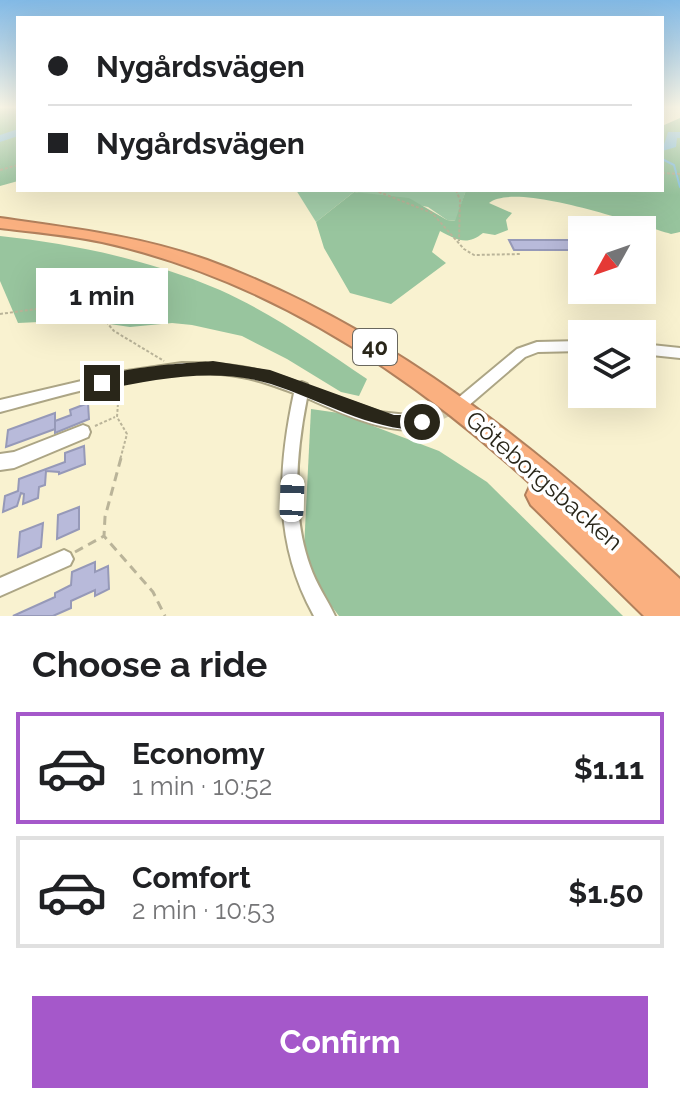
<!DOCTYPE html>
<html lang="en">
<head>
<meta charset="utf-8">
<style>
	:root { --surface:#fff; --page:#f6f6f6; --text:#202124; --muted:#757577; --line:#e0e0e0; --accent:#a558ca }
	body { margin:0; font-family:Raleway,sans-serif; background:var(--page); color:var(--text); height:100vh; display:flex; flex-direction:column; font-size:30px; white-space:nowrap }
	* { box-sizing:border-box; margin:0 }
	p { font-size:26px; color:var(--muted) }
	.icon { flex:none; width:44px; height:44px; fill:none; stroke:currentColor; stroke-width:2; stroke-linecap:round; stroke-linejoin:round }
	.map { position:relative; height:616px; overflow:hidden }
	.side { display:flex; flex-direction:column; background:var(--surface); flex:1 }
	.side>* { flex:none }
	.hud { position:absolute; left:16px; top:16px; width:648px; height:176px; border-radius:0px; box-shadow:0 8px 32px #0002; display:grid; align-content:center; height:176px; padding:0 32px; background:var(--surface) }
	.needle { width:52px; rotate:230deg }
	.buttons { position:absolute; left:568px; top:216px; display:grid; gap:16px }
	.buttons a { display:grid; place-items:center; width:88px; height:88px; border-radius:0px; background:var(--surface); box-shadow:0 8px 32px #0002; font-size:40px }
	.end { position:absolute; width:36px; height:36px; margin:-18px; border:10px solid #292619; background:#fff; box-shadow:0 0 0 4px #fff }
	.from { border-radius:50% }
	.bubble { position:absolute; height:56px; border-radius:0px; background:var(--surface); box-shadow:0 8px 32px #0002; font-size:26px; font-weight:700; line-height:56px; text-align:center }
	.car { position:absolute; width:24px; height:48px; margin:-24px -12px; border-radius:10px; box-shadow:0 0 6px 2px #0007; background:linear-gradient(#fff 24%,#345 0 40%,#fff 0 76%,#345 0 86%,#fff 0) }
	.hud b { display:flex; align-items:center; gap:28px; height:76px; font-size:30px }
	.hud b+b { border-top:2px solid var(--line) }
	.hud i { width:20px; height:20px; background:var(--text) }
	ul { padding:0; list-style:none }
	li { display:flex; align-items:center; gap:24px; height:112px; margin:0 16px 12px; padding:0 16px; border:4px solid var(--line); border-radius:0px }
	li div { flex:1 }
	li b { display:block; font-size:30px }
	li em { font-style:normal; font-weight:700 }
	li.current { border-color:var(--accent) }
	li>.icon { width:72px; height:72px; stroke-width:1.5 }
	h2 { padding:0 32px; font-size:36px; line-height:96px }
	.action { display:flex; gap:16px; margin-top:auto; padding:16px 32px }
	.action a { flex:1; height:92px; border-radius:0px; background:var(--accent); color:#fff; font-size:32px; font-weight:700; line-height:92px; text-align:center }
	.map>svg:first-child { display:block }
</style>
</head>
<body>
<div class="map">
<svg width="680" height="616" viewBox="0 0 680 616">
	<rect width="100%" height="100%" fill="#f9f2d0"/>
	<polygon fill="#a3cda9" points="296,190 466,190 456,221 447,220 428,207 354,192 316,222"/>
	<g fill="#98c59e">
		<polygon points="0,108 18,108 18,181 0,186"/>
		<path d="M680 118V232L671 234C636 224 516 181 489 203L512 213 506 220 508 230 495 235 483 233C467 246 457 240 440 231L432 252 446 263 391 304 350 293 324 248 316 222 354 192 409 198 447 220 455 221 466 190H662V126Z"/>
		<path d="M0 236C75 244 150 260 220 290 273 314 320 347 367 379L359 396 341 392 287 359 242 336 192 325 172 323 130 327 82 320 18 323 0 281Z"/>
		<polygon points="311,409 339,413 439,451 487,482 623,616 339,616 303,569"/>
	</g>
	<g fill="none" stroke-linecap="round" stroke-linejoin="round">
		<polyline stroke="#8bc4e2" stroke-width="2" points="662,159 674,165 680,187"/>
		<g fill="#8bc4e2" fill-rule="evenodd">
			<polygon points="18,129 18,136 0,142 0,135"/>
			<polygon points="668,132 680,132 680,138 677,138 676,147 662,151"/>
		</g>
	</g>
	<g fill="#b8bada" stroke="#9699b8" stroke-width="2">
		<polygon points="509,240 574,240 581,250 514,250"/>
		<polygon points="88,403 89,419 55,433 55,421 71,415 70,410"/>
		<polygon points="55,413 55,429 6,447 8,430"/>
		<polygon points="84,446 85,464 59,474 59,472 46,471 45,485 39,487 38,498 23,504 24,494 21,493 17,506 3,512 5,496 18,491 19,479 65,462 65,453"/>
		<polygon points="79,507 79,529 57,539 58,515"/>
		<polygon points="43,523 41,547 18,557 20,532"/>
		<polygon points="95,562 95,572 108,566 109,589 95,596 95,590 71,601 71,608 53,616 13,616 55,597 55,593 71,585 72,572"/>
	</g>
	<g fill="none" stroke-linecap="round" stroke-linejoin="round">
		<polyline stroke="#cfc9ab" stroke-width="13" stroke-dasharray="13 7" stroke-linecap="butt" points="422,422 456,406"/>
		<defs>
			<g id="street">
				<polygon points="582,341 582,351 538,352 525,357 468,406 463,408 458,406 456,402 458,398 517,349 537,342"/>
				<polygon points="642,344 680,348 680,358 642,354"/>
				<path d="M182 363C227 363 257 367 299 383L302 382 307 384 308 387 379 412 427 417 429 422 427 427C392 438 339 412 307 398 296 453 291 513 310 566 316 584 327 599 335 616H314C274 544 277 472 294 393 277 387 260 380 242 377 164 362 75 393 0 412V400L120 372Z"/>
				<polygon points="83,425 88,427 90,432 88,437 14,468 0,470 0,454 14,452"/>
				<polygon points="64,550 70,553 73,559 70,565 0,596 0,578"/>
			</g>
			<path id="highway" d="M0 218C70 228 140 236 207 260 390 327 539 449 680 579V616H644L531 505 526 495 531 484C410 373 265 278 102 242 69 235 34 232 0 228Z"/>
		</defs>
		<use href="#street" stroke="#aca585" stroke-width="4"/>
		<use href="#highway" stroke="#b1805c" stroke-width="4"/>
		<g stroke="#bab499" stroke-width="2" stroke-dasharray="3 2" stroke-linecap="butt">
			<polyline points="0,170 18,165"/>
			<polyline points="662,173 680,174"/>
			<polyline points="374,190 432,213 464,249 474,255 521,254"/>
			<polyline points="456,190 460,200 459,241"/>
			<polyline points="0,314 87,302 103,306 108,324 114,331 164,361"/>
			<polyline points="119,389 117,417 127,434 120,460"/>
			<polyline points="95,426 115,417"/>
		</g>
		<g stroke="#bab499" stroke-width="3" stroke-dasharray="9 6" stroke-linecap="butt">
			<polyline points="121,458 105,517 104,536 153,592 165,616"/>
			<polyline points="75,552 104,536"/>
		</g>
		<use href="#street" fill="#fff" fill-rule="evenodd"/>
		<use href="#highway" fill="#fab080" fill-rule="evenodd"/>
	</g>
	<linearGradient id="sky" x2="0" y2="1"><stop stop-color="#83bae6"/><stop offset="0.55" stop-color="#fcf9ea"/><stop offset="1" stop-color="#fcf9ea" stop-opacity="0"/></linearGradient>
	<rect width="680" height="195" fill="url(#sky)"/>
	<path fill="#292619" d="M213 361 270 370 394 415H422L430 422 422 430C369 430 321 400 271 384 215 367 158 379 102 390L94 383C105 367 191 363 213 361Z"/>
	<g text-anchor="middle" stroke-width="7" stroke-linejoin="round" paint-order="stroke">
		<rect fill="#fff" stroke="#69675e" stroke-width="2" x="353" y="329" width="44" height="36" rx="6"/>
		<g font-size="22" font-weight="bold" fill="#292619">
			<text x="375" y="355">40</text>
		</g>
		<g font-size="24" fill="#292619" stroke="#fff">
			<text transform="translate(544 481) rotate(41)" y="8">Göteborgsbacken</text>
		</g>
	</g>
</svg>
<div class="buttons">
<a><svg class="needle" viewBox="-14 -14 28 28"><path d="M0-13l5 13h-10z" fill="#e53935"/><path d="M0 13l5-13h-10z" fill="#757577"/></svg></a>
<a><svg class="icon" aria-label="layers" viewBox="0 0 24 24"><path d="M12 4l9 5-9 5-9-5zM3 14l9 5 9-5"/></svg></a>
</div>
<i class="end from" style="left:422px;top:422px"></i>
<i class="end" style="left:102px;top:383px"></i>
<div class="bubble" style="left:36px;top:268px;width:132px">1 min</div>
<i class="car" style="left:292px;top:498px;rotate:2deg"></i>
<div class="hud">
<b><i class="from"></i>Nygårdsvägen</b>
<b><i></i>Nygårdsvägen</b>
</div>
</div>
<section class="side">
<h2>Choose a ride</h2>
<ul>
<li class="current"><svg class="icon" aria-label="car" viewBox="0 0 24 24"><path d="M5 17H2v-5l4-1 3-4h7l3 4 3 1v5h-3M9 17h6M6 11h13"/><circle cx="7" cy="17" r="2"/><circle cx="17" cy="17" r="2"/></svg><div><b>Economy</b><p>1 min · 10:52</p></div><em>$1.11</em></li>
<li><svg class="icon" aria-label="car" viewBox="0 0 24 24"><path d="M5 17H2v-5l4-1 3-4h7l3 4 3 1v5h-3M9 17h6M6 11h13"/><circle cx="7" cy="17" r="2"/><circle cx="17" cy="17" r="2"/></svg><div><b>Comfort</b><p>2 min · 10:53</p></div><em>$1.50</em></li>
</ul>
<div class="action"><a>Confirm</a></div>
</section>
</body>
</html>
